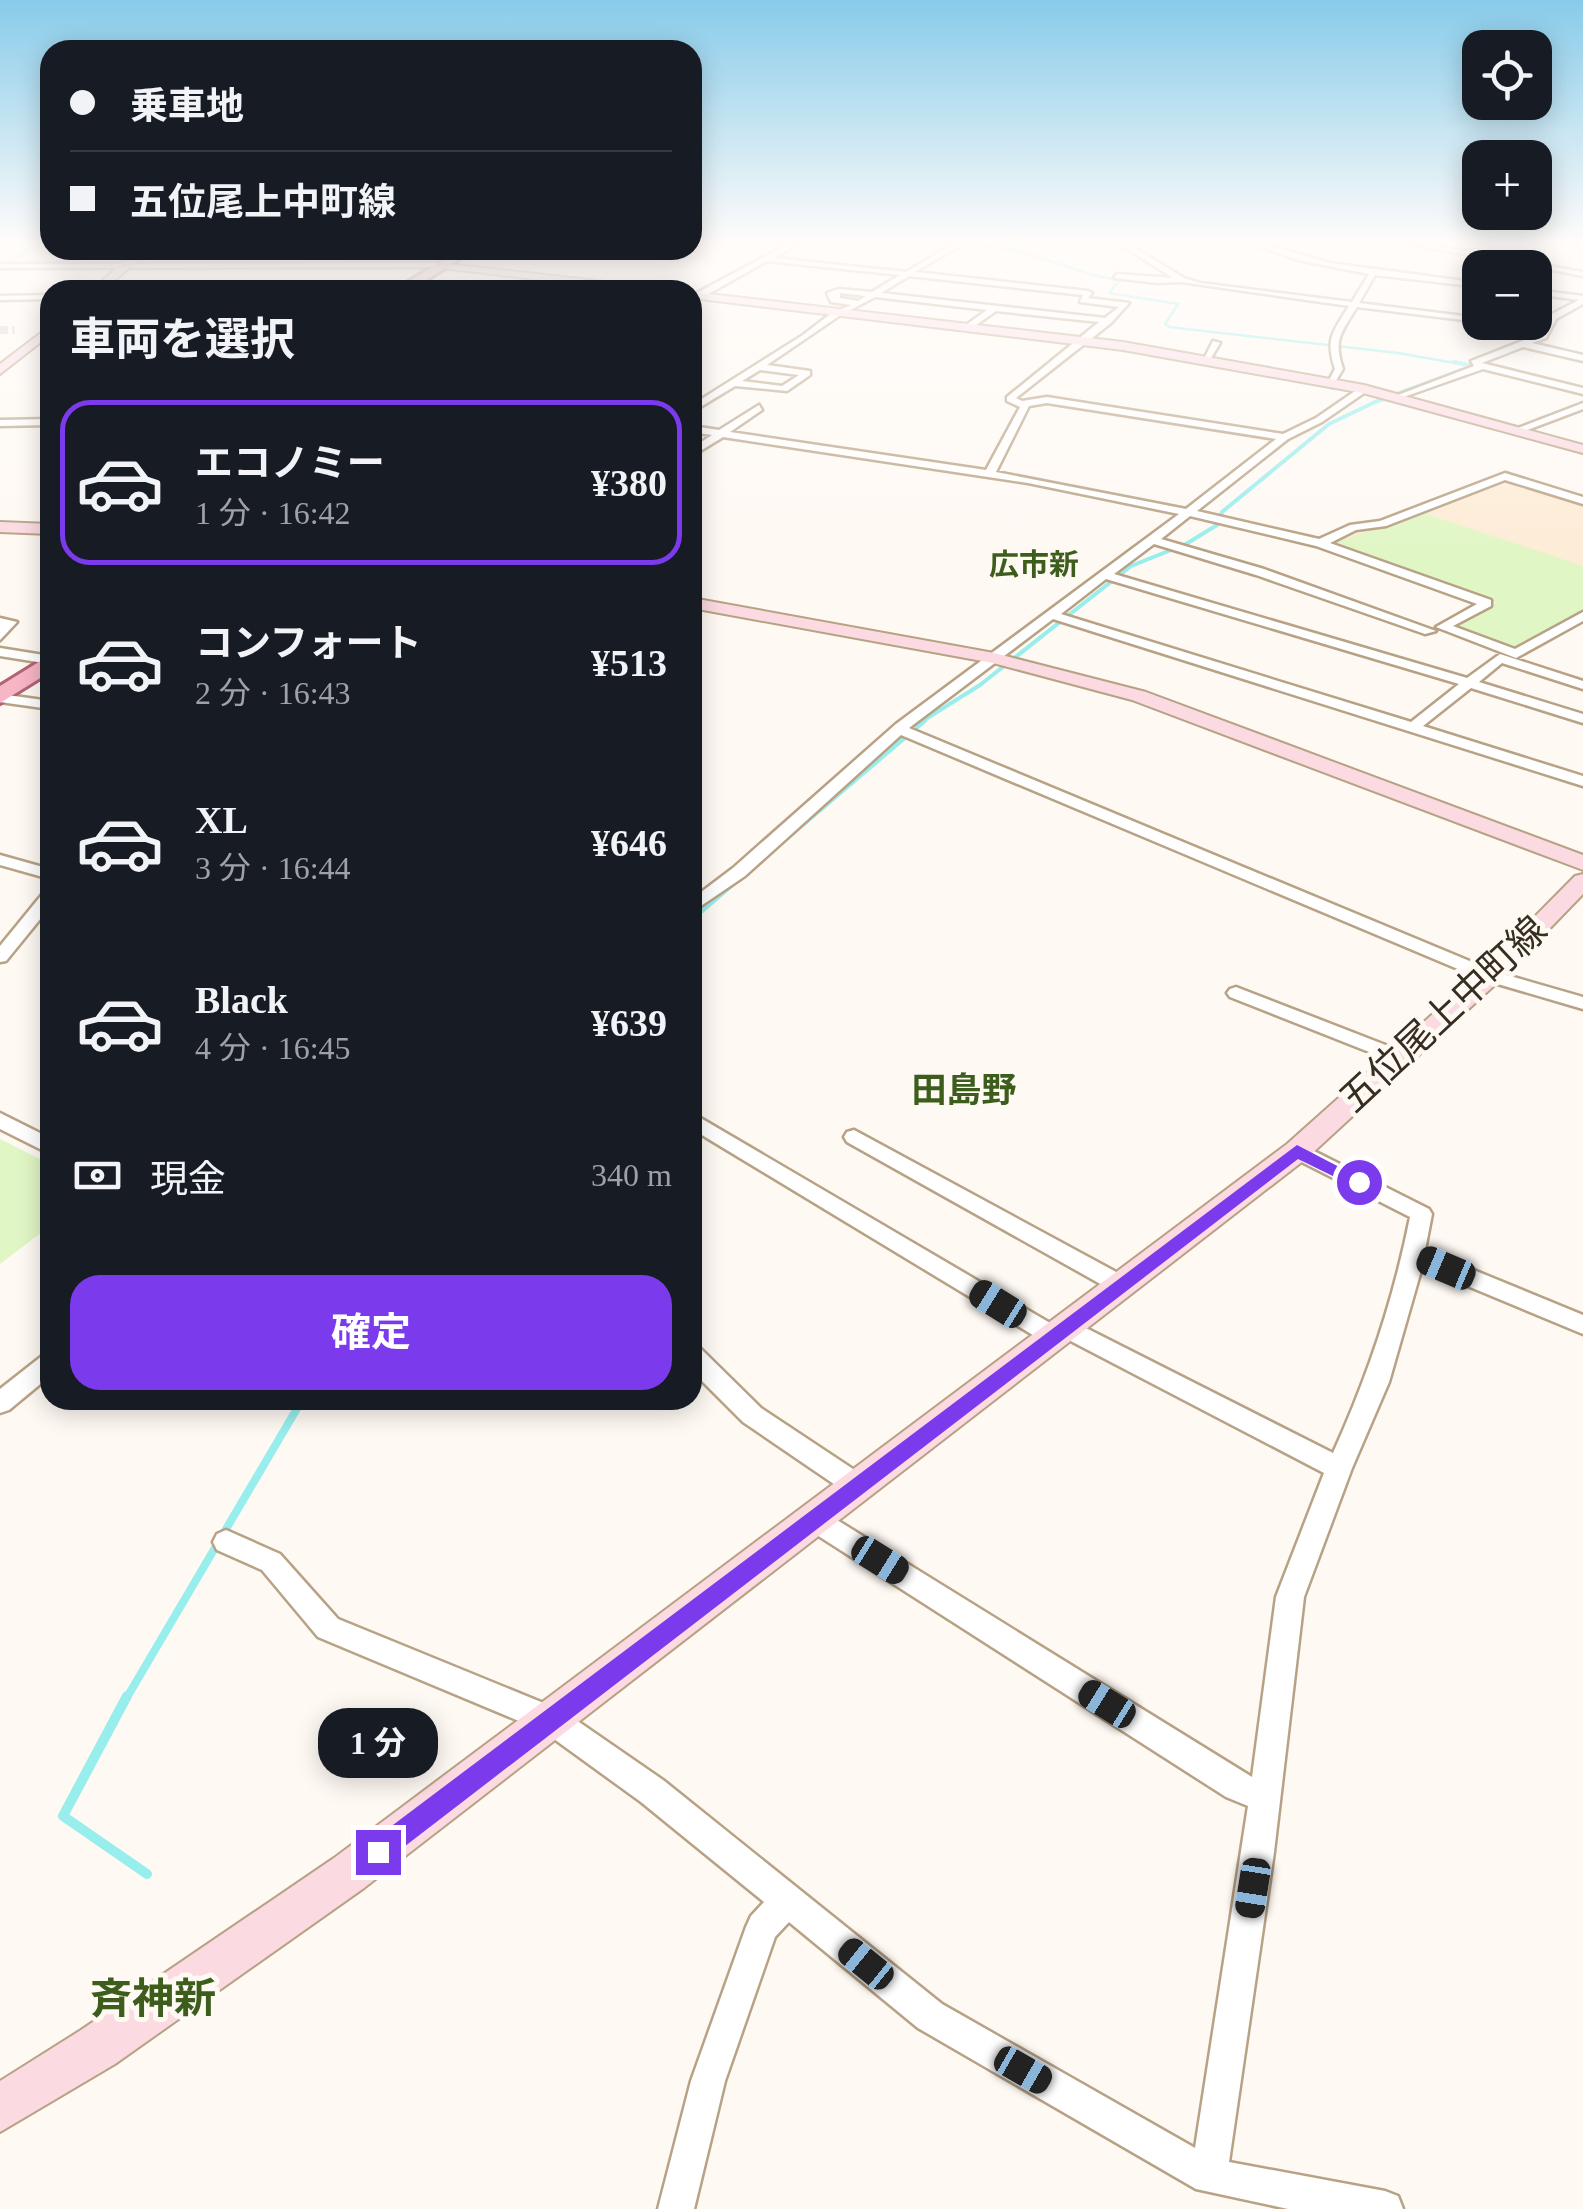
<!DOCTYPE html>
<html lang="ja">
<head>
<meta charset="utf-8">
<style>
	:root { --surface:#171b24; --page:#242831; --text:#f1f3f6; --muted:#9ea1a6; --line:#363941; --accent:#7c3aed }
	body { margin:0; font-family:"Times New Roman","Noto Sans JP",serif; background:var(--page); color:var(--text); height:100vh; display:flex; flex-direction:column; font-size:38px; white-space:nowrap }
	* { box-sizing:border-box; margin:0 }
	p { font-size:32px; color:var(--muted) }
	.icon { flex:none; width:55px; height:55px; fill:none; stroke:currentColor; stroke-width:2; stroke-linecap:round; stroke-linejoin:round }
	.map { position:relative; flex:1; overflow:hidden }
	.panel { position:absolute; left:40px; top:280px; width:662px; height:1130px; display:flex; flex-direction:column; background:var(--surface); border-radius:30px; box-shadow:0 5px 25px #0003 }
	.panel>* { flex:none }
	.hud { position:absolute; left:40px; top:40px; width:662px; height:220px; border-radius:30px; box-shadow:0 5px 25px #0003; display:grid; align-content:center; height:220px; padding:0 30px; background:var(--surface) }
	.controls { position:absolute; left:1462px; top:30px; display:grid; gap:20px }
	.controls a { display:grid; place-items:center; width:90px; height:90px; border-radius:20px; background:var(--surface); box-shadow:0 5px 25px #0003; font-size:50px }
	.end { position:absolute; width:45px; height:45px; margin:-22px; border:12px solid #7c3aed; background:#fff; box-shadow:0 0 0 5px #fff }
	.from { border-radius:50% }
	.bubble { position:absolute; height:70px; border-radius:30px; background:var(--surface); box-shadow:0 5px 25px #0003; font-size:32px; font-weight:700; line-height:70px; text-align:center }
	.car { position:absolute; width:30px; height:60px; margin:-30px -15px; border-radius:12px; box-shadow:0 0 8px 2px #0007; background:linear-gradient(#222 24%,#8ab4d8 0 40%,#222 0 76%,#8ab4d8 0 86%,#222 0) }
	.hud b { display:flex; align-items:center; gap:35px; height:95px; font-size:38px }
	.hud b+b { border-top:2px solid var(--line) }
	.hud i { width:25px; height:25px; background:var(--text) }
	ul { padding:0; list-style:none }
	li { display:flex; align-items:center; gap:30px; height:165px; margin:0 20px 15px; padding:0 10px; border:5px solid transparent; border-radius:30px }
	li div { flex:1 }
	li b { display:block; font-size:38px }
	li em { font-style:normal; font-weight:700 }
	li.active { border-color:var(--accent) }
	li>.icon { width:90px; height:90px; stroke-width:1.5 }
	h2 { padding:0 30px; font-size:45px; line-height:120px }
	.pay { display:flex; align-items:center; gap:25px; height:110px; padding:0 30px; font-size:38px }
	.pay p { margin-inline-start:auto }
	.primary-button { display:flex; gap:20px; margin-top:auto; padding:20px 30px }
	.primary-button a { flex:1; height:115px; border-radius:30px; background:var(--accent); color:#fff; font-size:40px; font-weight:700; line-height:115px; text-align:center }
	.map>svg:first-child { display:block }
</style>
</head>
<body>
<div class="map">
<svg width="1583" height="2209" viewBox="0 0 1583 2209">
	<rect width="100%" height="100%" fill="#fef9f3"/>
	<polygon fill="#fdecd6" points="1505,476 1583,500 1583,616 1516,654 1442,627 1485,604 1320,543 1354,527 1382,524"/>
	<g fill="#e1f6c5">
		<polygon points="1424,513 1583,566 1583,610 1514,647 1457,627 1497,602 1336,542"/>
		<polygon points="0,1139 50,1164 50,1226 0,1264"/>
	</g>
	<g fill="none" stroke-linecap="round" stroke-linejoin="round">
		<g stroke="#97eeed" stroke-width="2.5">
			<path d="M917 239C951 243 987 244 1021 252 1055 261 1085 276 1120 280L1109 293 1178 304 1165 324 1169 327 1398 353 1466 365"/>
			<polyline points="0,270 42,239"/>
		</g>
		<polyline stroke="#97eeed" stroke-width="4" points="921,722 980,685 1131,566 1186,544 1217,525 1222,512 1329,424 1375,402 1473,366 1454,362"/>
		<polyline stroke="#97eeed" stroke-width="5" points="692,919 925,720"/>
		<polyline stroke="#97eeed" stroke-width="8" points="126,1699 302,1400"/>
		<polyline stroke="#97eeed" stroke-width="10" points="127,1696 63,1816 147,1874"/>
		<polyline stroke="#d6d0c9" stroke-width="8" stroke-dasharray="8 4" stroke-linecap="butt" points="0,330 15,330"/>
		<defs>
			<g id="street">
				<path d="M765 239 799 243 774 258 906 272 955 243 958 247 915 272 1088 291 1092 293 1088 298 1129 303 1111 323 1016 398 1022 401 1047 397 1283 434 1316 418 1361 387H1367V391L1322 422 1288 439 1197 511 1319 539 1350 525 1380 521 1505 473 1583 497V504L1505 480 1386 526 1356 530 1330 543 1491 600V606L1453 626 1515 649 1583 612V621L1516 658 1436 627 1477 604 1316 546 1190 516 1161 539 1264 569 1436 631 1425 634 1256 575 1154 544 1114 574 1467 678 1500 654 1583 681V689L1502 663 1479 682 1583 714V723L1471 688 1423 726 1583 776V786L1053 619 909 728 1496 972 1583 997V1009L1484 980 901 735 745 876 692 912V899L733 868 896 724 1179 514 1028 483 723 437 692 456V448L712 435 692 432V426L719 430 759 405 762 410 730 432 986 470 1020 407 1007 401V397L1099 322 996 311 969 330 966 325 987 310 875 297 839 316 767 365 810 371V375L787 391 735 386 692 412V405L803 335 833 312 852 305 831 302 827 293 839 289 872 292 900 275 767 261 701 298H695V294L788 244ZM909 276 1083 295 1080 302 1119 307 1105 318 881 293ZM840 293 866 296 858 301 840 298ZM760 370 799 375 782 386 742 381ZM1047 403 1276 439 1186 509 996 472 1029 406ZM1106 579 1459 684 1411 722 1061 614Z"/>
				<path d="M1112 239H1120L1184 278 1200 283 1352 302 1369 274 1298 260 1239 239H1248L1330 263 1480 283V287L1375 275 1359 303 1480 318V322L1357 307C1341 333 1333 339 1343 369L1332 387 1327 384 1335 369C1325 338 1333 332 1349 306L1181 282 1157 283 1114 278 1117 274 1173 278Z"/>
				<polygon points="1381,239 1395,239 1583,272 1583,276 1516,263 1498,268 1507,262"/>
				<polygon points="446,263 443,267 0,268 0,264"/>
				<polygon points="1535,290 1583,296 1583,304 1556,319 1546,338 1532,343 1583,355 1583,361 1523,347 1482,363 1583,388 1583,394 1483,369 1398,399 1398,395 1474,366 1471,361 1540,334 1542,330 1495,322 1544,325 1550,315 1579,300 1535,294"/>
				<polygon points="50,295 50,299 0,300 0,296"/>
				<polygon points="1213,341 1220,343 1208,363 1202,363"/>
				<polygon points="1583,403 1583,409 1522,432 1513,430"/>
				<polygon points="50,419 50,425 0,426 0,420"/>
				<polygon points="0,618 17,622 0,640"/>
				<polygon points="0,648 50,656 50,664 0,656"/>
				<polygon points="0,694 50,701 50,709 0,702"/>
				<polygon points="0,855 50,869 50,879 0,865"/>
				<polygon points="50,891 50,907 6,961 0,962 0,946 44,892"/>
				<polygon points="1236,987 1406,1053 1409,1057 1406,1061 1392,1061 1230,997 1227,993 1230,989"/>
				<polygon points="0,1113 50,1138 50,1154 0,1129"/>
				<path d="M692 1113 1055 1326 1066 1319 1074 1322 1333 1453C1368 1376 1394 1298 1410 1217L1290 1156 1287 1151 1290 1146H1304L1429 1209 1432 1214 1425 1250 1583 1315V1334L1422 1267 1389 1382 1352 1468 1304 1597 1274 1852 1229 2162 1385 2191 1398 2196 1403 2209H1288L1196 2189 918 2028 789 1922 775 1937 725 2081 694 2209H658L691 2081 746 1927 751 1916 764 1902 641 1802 543 1731 318 1637 262 1570 217 1550 213 1542 217 1534 226 1530 280 1554 338 1619 563 1711 663 1780 942 2004 1195 2148 1248 1806 1226 1797 806 1528 802 1520 806 1512 815 1509 824 1512 1252 1777 1276 1597 1324 1473 1065 1338 1062 1343 1054 1346 1046 1343 692 1129Z"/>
				<polygon points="854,1130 1129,1279 1132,1285 1129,1291 1113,1291 847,1142 844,1137 847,1132"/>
				<polygon points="692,1346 700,1348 761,1408 868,1479 872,1487 868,1495 859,1498 850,1495 743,1422 692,1371"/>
				<polygon points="50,1354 50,1376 9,1410 0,1413 0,1389 42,1356"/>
			</g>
			<g id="secondary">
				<polygon points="139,250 150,250 103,290 91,290"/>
				<polygon points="439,263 650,287 655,290 623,290 443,268"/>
				<polygon points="692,292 1123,342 1364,385 1583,445 1583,453 1363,393 1123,350 692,298"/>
				<polygon points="50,326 50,335 0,374 0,364"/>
				<polygon points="0,522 50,524 50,534 0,532"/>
				<polygon points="692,598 994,653 1146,692 1583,855 1583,870 1132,700 993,663 692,608"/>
				<polygon points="1583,874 1583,894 1499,981 1307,1158 364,1888 115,2064 0,2132 0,2081 81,2030 334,1858 1287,1144 1481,971 1575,876"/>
			</g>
			<g id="primary">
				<polygon points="460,250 474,250 410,290 395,290"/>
				<polygon points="50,655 50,672 0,703 0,686"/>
			</g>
		</defs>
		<use href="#street" stroke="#b8a285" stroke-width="5"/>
		<use href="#secondary" stroke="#b8a285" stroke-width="4"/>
		<use href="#primary" stroke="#b16573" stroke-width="6"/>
		<use href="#street" fill="#fff" fill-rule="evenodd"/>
		<use href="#secondary" fill="#fbdae2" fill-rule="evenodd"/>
		<use href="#primary" fill="#f7b5c5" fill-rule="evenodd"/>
	</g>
	<linearGradient id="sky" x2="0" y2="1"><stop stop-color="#87cbea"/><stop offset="0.44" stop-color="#fffcfa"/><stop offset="1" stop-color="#fffcfa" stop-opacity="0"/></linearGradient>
	<rect width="1583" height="548" fill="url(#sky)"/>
	<polygon fill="#7c3aed" points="1297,1145 1368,1182 1365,1186 1353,1186 1298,1159 387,1860 378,1864 369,1860 365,1852 369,1843"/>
	<g text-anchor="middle" stroke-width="10" stroke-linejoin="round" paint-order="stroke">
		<g font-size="30" font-weight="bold" fill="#3d5d1c" stroke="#fef9f3">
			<text x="1034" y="575">広市新</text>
		</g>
		<g font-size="35" font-weight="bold" fill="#3d5d1c" stroke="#fef9f3">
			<text x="964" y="1102">田島野</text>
		</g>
		<g font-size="38" fill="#372e22" stroke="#fef9f3">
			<text transform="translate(1443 1014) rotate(-43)" y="13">五位尾上中町線</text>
		</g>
		<g font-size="42" font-weight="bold" fill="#3d5d1c" stroke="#fef9f3">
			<text x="153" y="2013">斉神新</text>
		</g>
	</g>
</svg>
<div class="controls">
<a><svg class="icon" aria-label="locate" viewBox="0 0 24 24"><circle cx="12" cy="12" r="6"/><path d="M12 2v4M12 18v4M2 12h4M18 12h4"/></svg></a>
<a>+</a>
<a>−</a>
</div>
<i class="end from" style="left:1359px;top:1182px"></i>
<i class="end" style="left:378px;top:1852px"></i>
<div class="bubble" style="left:318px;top:1708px;width:120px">1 分</div>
<i class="car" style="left:1446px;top:1268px;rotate:293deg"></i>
<i class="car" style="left:998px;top:1304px;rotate:302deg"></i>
<i class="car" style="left:880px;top:1560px;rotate:122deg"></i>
<i class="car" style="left:1107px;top:1704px;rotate:302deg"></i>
<i class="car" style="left:1253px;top:1888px;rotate:189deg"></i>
<i class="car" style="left:866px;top:1964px;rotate:309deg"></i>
<i class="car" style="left:1023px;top:2070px;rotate:120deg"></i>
<div class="hud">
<b><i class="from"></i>乗車地</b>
<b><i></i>五位尾上中町線</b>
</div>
<section class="panel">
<h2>車両を選択</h2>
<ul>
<li class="active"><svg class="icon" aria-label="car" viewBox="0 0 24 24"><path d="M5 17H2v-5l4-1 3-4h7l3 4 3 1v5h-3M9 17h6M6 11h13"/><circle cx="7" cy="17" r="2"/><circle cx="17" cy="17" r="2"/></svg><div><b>エコノミー</b><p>1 分 · 16:42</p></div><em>¥380</em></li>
<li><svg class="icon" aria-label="car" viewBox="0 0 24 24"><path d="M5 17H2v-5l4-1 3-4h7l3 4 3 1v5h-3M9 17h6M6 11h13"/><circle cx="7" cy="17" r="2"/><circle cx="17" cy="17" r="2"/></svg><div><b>コンフォート</b><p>2 分 · 16:43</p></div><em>¥513</em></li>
<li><svg class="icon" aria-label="car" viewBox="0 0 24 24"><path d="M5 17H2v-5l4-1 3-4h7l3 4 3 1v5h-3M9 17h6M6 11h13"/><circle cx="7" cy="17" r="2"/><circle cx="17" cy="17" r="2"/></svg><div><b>XL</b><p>3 分 · 16:44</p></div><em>¥646</em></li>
<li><svg class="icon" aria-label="car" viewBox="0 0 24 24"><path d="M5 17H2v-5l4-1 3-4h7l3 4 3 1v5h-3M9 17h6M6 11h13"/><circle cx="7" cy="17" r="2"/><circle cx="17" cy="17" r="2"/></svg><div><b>Black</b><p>4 分 · 16:45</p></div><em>¥639</em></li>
</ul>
<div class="pay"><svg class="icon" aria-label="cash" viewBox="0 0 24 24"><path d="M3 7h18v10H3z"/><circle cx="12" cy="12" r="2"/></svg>現金<p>340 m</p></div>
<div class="primary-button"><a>確定</a></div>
</section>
</div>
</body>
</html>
